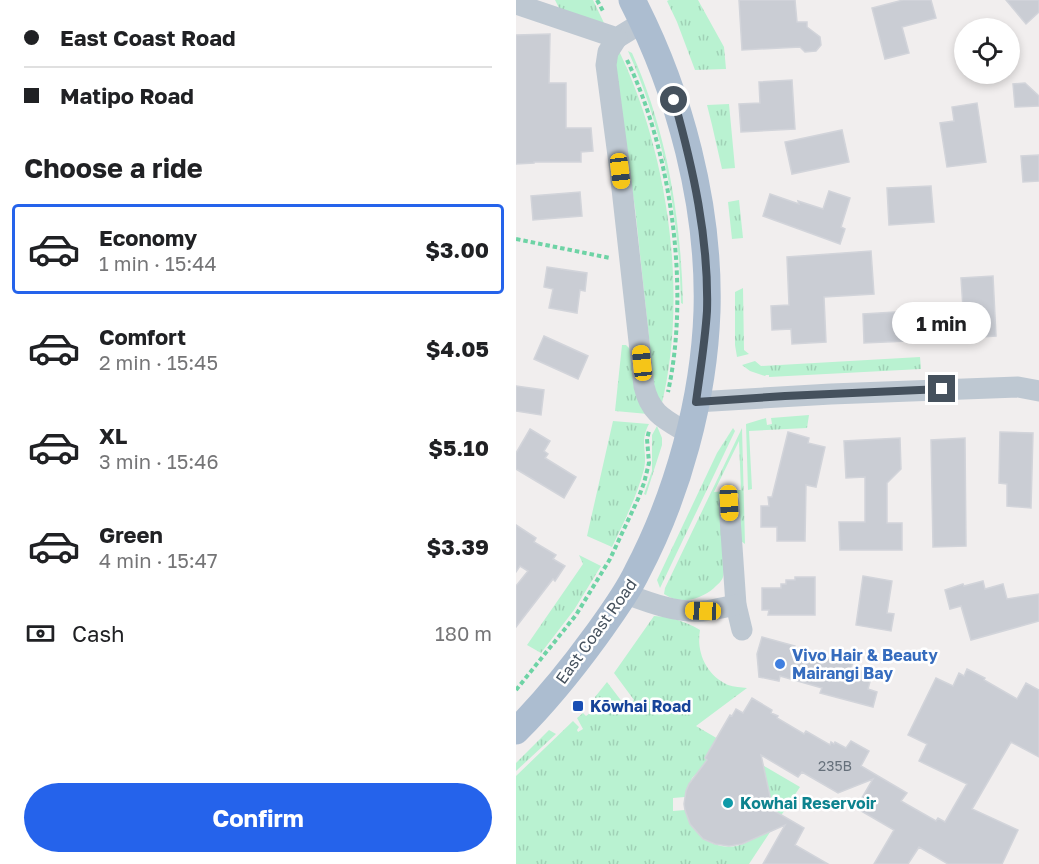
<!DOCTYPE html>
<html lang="en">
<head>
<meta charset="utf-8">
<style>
	:root { --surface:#fff; --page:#f6f6f6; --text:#202124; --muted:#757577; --line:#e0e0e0; --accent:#2563eb }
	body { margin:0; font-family:"Golos Text",sans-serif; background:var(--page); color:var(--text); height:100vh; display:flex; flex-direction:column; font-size:22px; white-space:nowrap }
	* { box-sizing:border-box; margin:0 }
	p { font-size:20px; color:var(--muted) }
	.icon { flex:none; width:33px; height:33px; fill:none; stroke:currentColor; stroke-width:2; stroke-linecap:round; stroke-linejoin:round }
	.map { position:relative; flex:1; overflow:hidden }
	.details { display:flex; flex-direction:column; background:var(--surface); width:516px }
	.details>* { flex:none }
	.hud { display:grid; align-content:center; height:132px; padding:0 24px; background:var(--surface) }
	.fabs { position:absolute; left:438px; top:18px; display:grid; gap:12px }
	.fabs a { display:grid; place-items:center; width:66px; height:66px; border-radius:50%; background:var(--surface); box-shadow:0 3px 9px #0003; font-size:30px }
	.end { position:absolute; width:27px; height:27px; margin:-14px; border:8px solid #45515d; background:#fff; box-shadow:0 0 0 3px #fff }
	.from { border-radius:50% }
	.bubble { position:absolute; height:42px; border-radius:21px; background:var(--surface); box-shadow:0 3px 9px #0003; font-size:20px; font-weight:700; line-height:42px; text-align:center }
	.car { position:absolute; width:18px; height:36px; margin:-18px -9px; border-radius:8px; box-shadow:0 0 4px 2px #0007; background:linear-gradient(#f5c518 24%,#345 0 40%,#f5c518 0 76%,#345 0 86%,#f5c518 0) }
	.hud b { display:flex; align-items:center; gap:21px; height:57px; font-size:22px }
	.hud b+b { border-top:2px solid var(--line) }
	.hud i { width:15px; height:15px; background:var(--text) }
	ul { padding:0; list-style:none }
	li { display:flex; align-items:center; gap:18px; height:90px; margin:0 12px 9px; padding:0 12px; border:3px solid transparent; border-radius:6px }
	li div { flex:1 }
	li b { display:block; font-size:22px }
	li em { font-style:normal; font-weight:700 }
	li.on { border-color:var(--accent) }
	li>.icon { width:54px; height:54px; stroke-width:1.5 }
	h2 { padding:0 24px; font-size:27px; line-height:72px }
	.pay { display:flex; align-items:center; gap:15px; height:66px; padding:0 24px; font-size:22px }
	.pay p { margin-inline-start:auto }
	.action { display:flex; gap:12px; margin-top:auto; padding:12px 24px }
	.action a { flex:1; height:69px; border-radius:36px; background:var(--accent); color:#fff; font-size:24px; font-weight:700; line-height:69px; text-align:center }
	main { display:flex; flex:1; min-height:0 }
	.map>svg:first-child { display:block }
</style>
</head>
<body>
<main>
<section class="details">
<div class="hud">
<b><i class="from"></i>East Coast Road</b>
<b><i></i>Matipo Road</b>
</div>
<h2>Choose a ride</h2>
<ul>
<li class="on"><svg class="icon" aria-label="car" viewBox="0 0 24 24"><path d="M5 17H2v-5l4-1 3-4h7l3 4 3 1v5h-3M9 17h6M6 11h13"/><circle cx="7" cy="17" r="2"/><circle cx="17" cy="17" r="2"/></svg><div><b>Economy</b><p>1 min · 15:44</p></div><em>$3.00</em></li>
<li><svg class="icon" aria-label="car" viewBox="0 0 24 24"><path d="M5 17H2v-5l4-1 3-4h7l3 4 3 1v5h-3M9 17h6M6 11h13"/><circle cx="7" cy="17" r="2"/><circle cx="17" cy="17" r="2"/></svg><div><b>Comfort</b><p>2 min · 15:45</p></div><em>$4.05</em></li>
<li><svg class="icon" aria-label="car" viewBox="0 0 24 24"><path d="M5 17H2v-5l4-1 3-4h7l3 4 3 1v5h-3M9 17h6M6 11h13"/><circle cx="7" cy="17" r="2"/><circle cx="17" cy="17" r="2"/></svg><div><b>XL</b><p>3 min · 15:46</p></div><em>$5.10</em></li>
<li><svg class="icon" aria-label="car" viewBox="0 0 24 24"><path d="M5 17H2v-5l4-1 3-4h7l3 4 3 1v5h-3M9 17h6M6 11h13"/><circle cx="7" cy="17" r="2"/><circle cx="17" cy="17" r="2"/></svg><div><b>Green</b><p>4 min · 15:47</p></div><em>$3.39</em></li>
</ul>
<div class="pay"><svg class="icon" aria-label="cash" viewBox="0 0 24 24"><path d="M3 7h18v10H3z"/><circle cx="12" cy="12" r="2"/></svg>Cash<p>180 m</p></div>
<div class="action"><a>Confirm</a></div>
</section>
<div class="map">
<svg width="523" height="864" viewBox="0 0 523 864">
	<defs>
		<pattern id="grass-tufts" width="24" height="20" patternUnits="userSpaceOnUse" patternTransform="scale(1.5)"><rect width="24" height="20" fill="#b9f2d1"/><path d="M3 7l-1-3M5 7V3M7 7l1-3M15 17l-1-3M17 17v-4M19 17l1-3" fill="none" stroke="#a0d1b6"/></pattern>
	</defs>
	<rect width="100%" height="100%" fill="#f1eeee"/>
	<g fill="url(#grass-tufts)" fill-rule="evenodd">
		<polygon points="39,0 77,0 88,23 44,10"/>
		<polygon points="153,0 182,0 208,47 210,69 179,70 161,22 151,1"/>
		<path d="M103 51C152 152 173 297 145 407L140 402 119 208 96 62Z"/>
		<path d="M112 51 116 53C151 132 165 217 167 304L165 303C163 217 148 130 112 51Z"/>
		<polygon points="213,104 219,168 206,169 196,125 191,105"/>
		<polygon points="223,200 227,238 216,239 212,202"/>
		<polygon points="227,288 228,350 233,354 221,357 219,345 219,292"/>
		<polygon points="106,345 110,345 114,349 132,414 99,411"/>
		<polygon points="404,357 405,369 253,377 253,375 250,375 249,376 234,371 226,365 239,361 245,366"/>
		<polygon points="293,415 291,428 233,431 236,489 232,490 230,424 250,418 251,425 256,424 255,418"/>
		<path d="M97 421 133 424C123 442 132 451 128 469 121 496 108 522 96 547L71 536Z"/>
		<polygon points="141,426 146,438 146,445 130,495 128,494 136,471 136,435"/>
		<polygon points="217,428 219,431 144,588 141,580 201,453"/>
		<path d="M226 428 229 544 225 541 223 494 205 495 208 567C208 570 208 573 207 577 206 581 201 585 198 588 184 600 164 605 148 594L149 588ZM223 441 225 490 198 492Z"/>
		<polygon points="63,555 85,566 58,610 25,653 11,645 67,564"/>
		<path d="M138 616C155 617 169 621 184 630 180 652 190 675 212 685 218 687 225 687 231 688L180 726 284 787 233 864H0V776L57 721 63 727 61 730 62 732 67 729 61 718 67 713 70 716 81 708 82 704 79 701V697L91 682 110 707 118 700 98 673ZM185 769 250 783C257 800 256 807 247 822 244 827 241 834 237 838 234 842 226 844 221 846 195 850 176 834 169 810L157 811V798L169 797 176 778Z"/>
		<polygon points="33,730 40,734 0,771 0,763"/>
	</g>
	<g fill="#cacdd4" stroke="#d2d4da" stroke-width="1.5">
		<polygon points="223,0 279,0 281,22 291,22 291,27 304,37 305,45 300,51 289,52 284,47 226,50"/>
		<polygon points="387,0 415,0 420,18 386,27 393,53 369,59 356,8"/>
		<polygon points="490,0 523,0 523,12 510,24"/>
		<polygon points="34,34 33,83 50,83 50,128 75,128 77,151 65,152 65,162 18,162 18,163 0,164 0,35"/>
		<polygon points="276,80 279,129 225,132 223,104 244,103 243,82"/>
		<polygon points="509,83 523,96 523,106 499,107 497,84"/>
		<polygon points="461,103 470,162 431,167 424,123 438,121 436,107"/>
		<polygon points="326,130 333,162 276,174 269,142"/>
		<polygon points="523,155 523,181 507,182 505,156"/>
		<polygon points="415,186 418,222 373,225 371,188"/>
		<polygon points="313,191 334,198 325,227 329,229 324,244 247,216 254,194 283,204 282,201 307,209"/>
		<polygon points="64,192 66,216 17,220 15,196"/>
		<polygon points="355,251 358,294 308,297 310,342 276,344 275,329 256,330 255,306 273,305 271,257"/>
		<polygon points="31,267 71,273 69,291 64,290 61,313 33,308 37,289 28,287"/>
		<polygon points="477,276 480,336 449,338 445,278"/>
		<polygon points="412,310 414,340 348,343 347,314"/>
		<polygon points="28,336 72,356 62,379 18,359"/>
		<polygon points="0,386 28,390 25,415 0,411"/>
		<polygon points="14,429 34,441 28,451 32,454 29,458 60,477 48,498 0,469 0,453"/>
		<polygon points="272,432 293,438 292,443 309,447 300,487 290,485 289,541 261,541 261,527 245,527 245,506 253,506 252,497 256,497"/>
		<polygon points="484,432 517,433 515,508 491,506 491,484 483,483"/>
		<polygon points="384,438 385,469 371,483 371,523 386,523 386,550 324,550 323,522 349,522 349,477 330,478 328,441"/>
		<polygon points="449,438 450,546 417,547 415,440"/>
		<polygon points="0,525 20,538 18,542 40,555 37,559 49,566 39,581 37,579 0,627 0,586 12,571 4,566 0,572"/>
		<polygon points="347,576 376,581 371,613 378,614 375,631 340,625"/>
		<polygon points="279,577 299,577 299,615 252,615 253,610 246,610 246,588 265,588 265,584 270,584 270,580 279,580"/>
		<polygon points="467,581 469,589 487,584 491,599 523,594 523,621 455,640 445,606 434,609 429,590 447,584 448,586"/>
		<polygon points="246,637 279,646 278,651 314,658 314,656 337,662 335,668 356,674 352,689 361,692 357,707 304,693 306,688 264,676 263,681 243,677 241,654"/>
		<polygon points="451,669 469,678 468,680 501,699 510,683 523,690 523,757 495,742 456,809 502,830 486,864 432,864 403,847 392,864 358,864 378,830 340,808 357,779 322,793 286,772 282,777 245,755 254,796 255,809 288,828 279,845 312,864 247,864 269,825 226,844 213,846 199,844 187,839 174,824 169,810 168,804 170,791 173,784 191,760 189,758 214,715 216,716 220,709 227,713 236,698 256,710 255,713 262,716 261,718 288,734 290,731 314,745 315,742 318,744 319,742 330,748 335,741 353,751 345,766 391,793 385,801 420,821 422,818 429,822 451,784 403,761 411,744 392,735 420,678 437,686 443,673 448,676"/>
	</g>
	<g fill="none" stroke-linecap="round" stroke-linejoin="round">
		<g stroke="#6ed3a5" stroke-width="4" stroke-dasharray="4.5 3" stroke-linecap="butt">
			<polyline points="81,0 88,13"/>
			<path d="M111 60C156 153 174 291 152 392"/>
			<polyline points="0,239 94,258"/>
			<polyline points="0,690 60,615 94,559 122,499 128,483 133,463 131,439 133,431"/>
		</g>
		<g stroke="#bec8d2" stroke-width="21">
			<polyline points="0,4 101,38 127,22"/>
			<path d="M101 38 92 52 90 65 104 171 128 386C134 414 150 420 172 433"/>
			<polyline points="180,402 315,394 502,387 523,391"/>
			<polyline points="213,503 220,605 226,630"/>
			<path d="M110 594C134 603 161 613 187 611 198 610 209 607 220 605"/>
		</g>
		<path stroke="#acbdd0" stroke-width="27" d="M0 731C29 702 55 670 79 637 94 616 110 595 121 572 162 494 188 399 191 311 194 206 164 93 116 0"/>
	</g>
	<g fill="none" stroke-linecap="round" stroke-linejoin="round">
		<path stroke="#45515d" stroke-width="8" d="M158 100C177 168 193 239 191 311 189 342 184 372 180 402L269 396 426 389"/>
	</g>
	<circle fill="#3f7fe0" stroke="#fff" stroke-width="2" cx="264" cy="664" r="6"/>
	<rect fill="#1a4fb4" stroke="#fff" stroke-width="2" x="56" y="700" width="12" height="12" rx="3"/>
	<circle fill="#0f9aa8" stroke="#fff" stroke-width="2" cx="212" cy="803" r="6"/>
	<g text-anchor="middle" stroke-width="5" stroke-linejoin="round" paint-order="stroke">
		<g font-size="14" fill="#66707b">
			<text x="319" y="771">235B</text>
		</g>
		<g font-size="16" fill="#45515d" stroke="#fff">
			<text transform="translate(80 631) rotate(-54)" y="6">East Coast Road</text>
		</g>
		<g font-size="16" font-weight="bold" fill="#366cbe" stroke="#fff" text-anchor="start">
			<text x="276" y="661">Vivo Hair &amp; Beauty<tspan x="276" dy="18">Mairangi Bay</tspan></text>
		</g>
		<g font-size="16" font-weight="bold" fill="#164399" stroke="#fff" text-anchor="start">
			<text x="74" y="712">Kōwhai Road</text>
		</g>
		<g font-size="16" font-weight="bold" fill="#0d838f" stroke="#fff" text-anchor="start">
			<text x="224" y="809">Kowhai Reservoir</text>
		</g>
	</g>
</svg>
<div class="fabs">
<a><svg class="icon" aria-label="locate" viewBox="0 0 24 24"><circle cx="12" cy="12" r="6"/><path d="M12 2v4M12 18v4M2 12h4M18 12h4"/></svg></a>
</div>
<i class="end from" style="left:158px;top:100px"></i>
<i class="end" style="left:426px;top:389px"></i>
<div class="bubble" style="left:376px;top:302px;width:99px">1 min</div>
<i class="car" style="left:104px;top:171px;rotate:173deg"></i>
<i class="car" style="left:126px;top:363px;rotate:354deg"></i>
<i class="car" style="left:213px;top:503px;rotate:177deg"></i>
<i class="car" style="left:187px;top:611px;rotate:272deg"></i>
</div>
</main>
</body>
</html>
